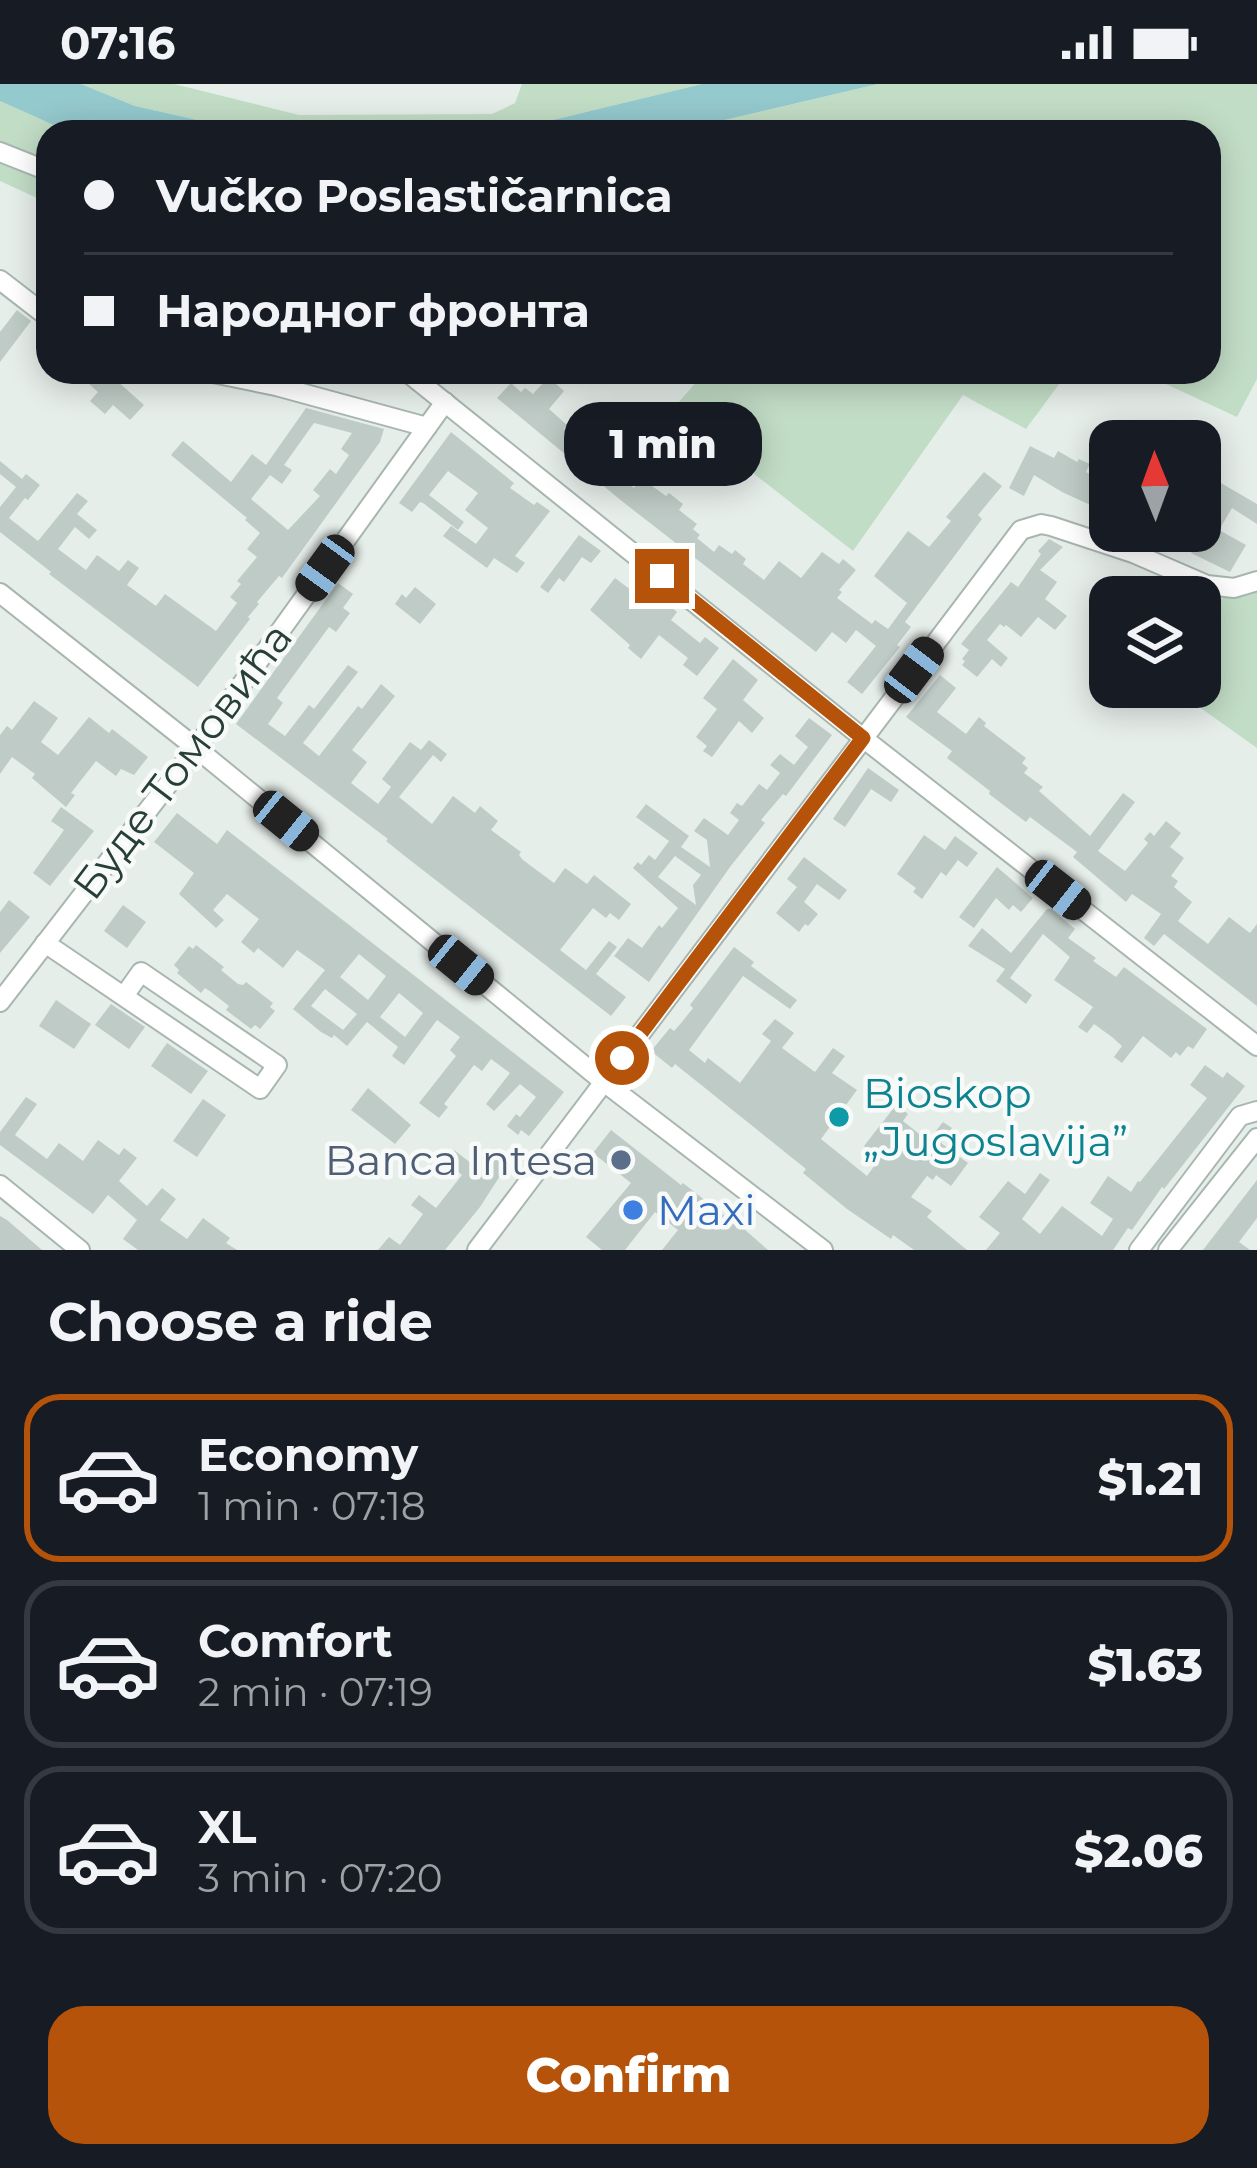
<!DOCTYPE html>
<html lang="en">
<head>
<meta charset="utf-8">
<style>
	:root { --surface:#171b24; --page:#20242c; --text:#f1f3f6; --muted:#9ea1a6; --line:#363941; --accent:#b45309 }
	body { margin:0; font-family:Montserrat,sans-serif; background:var(--page); color:var(--text); height:100vh; display:flex; flex-direction:column; font-size:45px; white-space:nowrap }
	* { box-sizing:border-box; margin:0 }
	p { font-size:39px; color:var(--muted) }
	.icon { flex:none; width:66px; height:66px; fill:none; stroke:currentColor; stroke-width:2; stroke-linecap:round; stroke-linejoin:round }
	.map { position:relative; height:1166px; overflow:hidden }
	.side { display:flex; flex-direction:column; background:var(--surface); flex:1 }
	.side>* { flex:none }
	.guide { position:absolute; left:36px; top:36px; width:1185px; height:264px; border-radius:36px; box-shadow:0 6px 30px #0003; display:grid; align-content:center; height:264px; padding:0 48px; background:var(--surface) }
	.needle { width:78px; rotate:359deg }
	.buttons { position:absolute; left:1089px; top:336px; display:grid; gap:24px }
	.buttons a { display:grid; place-items:center; width:132px; height:132px; border-radius:24px; background:var(--surface); box-shadow:0 6px 30px #0003; font-size:60px }
	.end { position:absolute; width:54px; height:54px; margin:-27px; border:15px solid #b45309; background:#fff; box-shadow:0 0 0 6px #fff }
	.from { border-radius:50% }
	.bubble { position:absolute; height:84px; border-radius:36px; background:var(--surface); box-shadow:0 6px 30px #0003; font-size:39px; font-weight:800; line-height:84px; text-align:center }
	.car { position:absolute; width:36px; height:72px; margin:-36px -18px; border-radius:15px; box-shadow:0 0 9px 3px #0007; background:linear-gradient(#222 24%,#8ab4d8 0 40%,#222 0 76%,#8ab4d8 0 86%,#222 0) }
	.guide b { display:flex; align-items:center; gap:42px; height:114px; font-size:45px }
	.guide b+b { border-top:3px solid var(--line) }
	.guide i { width:30px; height:30px; background:var(--text) }
	ul { padding:0; list-style:none }
	li { display:flex; align-items:center; gap:36px; height:168px; margin:0 24px 18px; padding:0 24px; border:6px solid var(--line); border-radius:36px }
	li div { flex:1 }
	li b { display:block; font-size:45px }
	li em { font-style:normal; font-weight:800 }
	li.active { border-color:var(--accent) }
	li>.icon { width:108px; height:108px; stroke-width:1.5 }
	h2 { padding:0 48px; font-size:54px; line-height:144px }
	.button { display:flex; gap:24px; margin-top:auto; padding:24px 48px }
	.button a { flex:1; height:138px; border-radius:36px; background:var(--accent); color:#fff; font-size:48px; font-weight:800; line-height:138px; text-align:center }
	.status { display:flex; justify-content:space-between; align-items:center; height:84px; padding:0 60px; background:var(--surface); direction:ltr }
	.status svg { height:33px; fill:currentColor }
	.map>svg:first-child { display:block }
</style>
</head>
<body>
<div class="status"><b>07:16</b><svg viewBox="0 0 49 12"><path d="M0 12V9h3v3zM5 12V6h3v6zM10 12V3h3v9zM15 12V0h3v12zM26 1h20v11H26zM47 4h2v5h-2z"/></svg></div>
<div class="map">
<svg width="1257" height="1166" viewBox="0 0 1257 1166">
	<rect width="100%" height="100%" fill="#e6eeea"/>
	<g fill="#c2ddc6">
		<polygon points="81,0 174,0 299,31 492,30 515,19 522,0 702,0 503,48 251,48 135,22"/>
		<polygon points="878,0 1257,0 1257,295 1237,333 1140,288 1209,288 1209,48 674,48"/>
		<polygon points="0,17 69,48 48,48 48,119 0,97"/>
		<polygon points="705,288 1068,288 1026,345 963,311 853,467 672,326"/>
		<polygon points="1257,505 1257,664 1171,603 1200,603 1200,527 1205,519"/>
	</g>
	<g fill="#94c9cd">
		<polygon points="0,0 81,0 135,22 251,48 69,48 0,17"/>
		<polygon points="702,0 878,0 674,48 503,48"/>
	</g>
	<g fill="#bfcbc6" fill-rule="evenodd">
		<polygon points="17,226 31,237 0,278 0,248"/>
		<polygon points="98,288 107,288 144,321 130,336 113,321 105,330 90,317 98,308 88,299"/>
		<polygon points="553,288 566,288 556,300 564,307 549,325 567,341 564,345 600,375 608,364 615,370 618,366 628,374 616,390 634,404 641,394 666,412 669,409 683,420 679,426 697,440 693,445 700,451 697,454 714,468 719,461 732,470 735,466 746,475 743,480 764,496 779,477 801,494 822,468 839,480 843,475 856,486 839,506 842,508 837,514 872,540 875,536 888,545 907,519 874,492 908,447 929,463 951,437 946,433 984,388 1002,402 978,431 982,435 905,538 911,543 897,561 900,563 862,610 847,598 876,562 856,546 846,559 832,548 816,568 623,418 497,314 511,299 521,308 525,304 533,310"/>
		<path d="M306 324 384 345 380 358 282 494 279 492 257 518 259 520 248 533 250 535 198 603 49 490 51 488 0 448V423L16 403 0 390V377L22 395 26 390 40 401 28 416 25 414 9 434 38 457 77 409 88 417 77 430 97 446 89 455 75 443 58 465 86 486 97 471 119 487 128 476 139 484 127 501 156 522 165 510 216 547 237 519 230 513 241 500 237 497 257 473 247 465 260 449 245 436 247 434 171 371 183 357 231 398 252 370 266 381ZM314 339 352 349 341 365 349 371 336 390 330 385 313 406 320 412 288 446 251 415 270 391 282 400 292 386 284 381Z"/>
		<polygon points="451,348 514,399 510,404 534,421 537,418 550,427 515,472 525,479 517,489 494,474 487,484 443,452 451,442 476,460 488,444 465,426 478,409 448,387 429,411 464,438 458,446 423,419 420,418 412,428 399,419"/>
		<polygon points="1030,362 1054,374 1058,367 1077,378 1079,375 1090,380 1086,388 1110,400 1110,430 1062,408 1034,391 1024,412 1009,404"/>
		<polygon points="1207,391 1257,420 1257,440 1232,424 1219,446 1246,461 1230,488 1191,469 1198,458 1179,447 1200,447 1200,403"/>
		<polygon points="579,451 601,467 591,479 582,473 564,498 559,494 548,509 540,503"/>
		<polygon points="1049,455 1063,463 1040,486 1057,498 1045,515 1067,532 1055,546 1038,533 1021,553 1006,541 1004,543 1000,540 987,556 1008,574 1001,583 992,575 977,593 962,581 965,577 962,575 969,566 961,560 1011,498 1018,503 1041,470 1038,467"/>
		<polygon points="615,494 636,510 644,500 677,528 671,536 700,559 705,553 719,564 697,592 683,581 688,574 659,551 641,575 628,564 630,561 590,526"/>
		<polygon points="338,499 353,510 343,524 350,529 336,548 329,543 277,614 283,619 268,640 285,652 309,621 314,625 348,581 358,588 303,659 319,672 358,622 362,625 381,600 395,612 352,666 367,678 351,699 378,720 391,703 382,695 410,658 421,666 429,656 447,670 441,678 433,671 399,713 432,740 453,712 475,729 480,722 498,737 491,746 521,768 519,771 523,776 554,799 565,784 587,800 594,791 631,820 619,836 610,829 606,834 593,824 560,866 586,886 609,857 617,863 596,890 626,913 611,932 406,773 386,757 388,755 236,640"/>
		<polygon points="415,503 436,520 420,540 395,520 402,510 406,514"/>
		<polygon points="733,575 758,596 743,616 764,634 752,649 739,637 712,673 703,667 707,662 696,653 717,625 703,614"/>
		<polygon points="940,591 956,604 937,628 966,650 979,633 986,639 984,642 1026,674 1022,679 1028,684 1024,689 1043,703 1039,707 1090,752 1123,709 1135,718 1098,767 1125,787 1148,759 1144,755 1150,748 1154,752 1166,737 1181,749 1170,763 1184,774 1171,792 1178,797 1174,803 1192,818 1178,837 1208,860 1229,833 1250,849 1257,840 1257,922 1164,850 1154,862 1144,854 1161,830 1132,810 1126,818 1073,773 1077,768 1030,733 1026,738 989,710 990,707 947,674 952,667 906,633"/>
		<polygon points="34,617 58,634 41,658 58,671 89,633 109,649 112,645 148,673 134,691 121,685 116,692 96,677 71,709 75,711 66,723 32,694 35,690 12,673 0,690 0,651 7,642 12,646"/>
		<path d="M809 634 832 651 786 712 783 710 761 736 765 739 730 783 649 898 614 872 628 854 642 864 659 841 662 844 678 824 633 784 638 778 641 781 649 771 655 776 669 757 636 733 646 720 689 752 681 763 710 783 707 756 694 747 704 734 728 751 739 736 730 729 737 719 742 722 759 700 767 706 780 689 770 681 780 670 794 681 808 663 795 652ZM675 772 701 791 693 801 696 821 658 793Z"/>
		<polygon points="868,684 899,706 891,718 871,705 845,743 833,735"/>
		<polygon points="61,723 94,747 50,802 33,789 64,746 51,737"/>
		<path d="M177 729 217 760 227 746 564 1008 529 1052 521 1046 518 1051 507 1042 516 1030 520 1033 536 1013 520 1000 494 1027 486 1020 510 989 491 975 482 987 474 981 444 1020 448 1023 439 1034 419 1019 456 972 450 966 460 953 437 936 404 981 392 972 398 963 367 938 347 962 334 951 332 954 321 948 293 925 325 886 297 866 283 884 258 864 254 869 241 858 259 835 227 810 213 826 224 836 216 844 179 810 194 789 154 758ZM359 870 386 892 368 916 340 893ZM325 905 357 930 343 946 311 922ZM399 909 423 929 405 953 380 933Z"/>
		<polygon points="924,751 945,766 955,752 978,769 967,783 958,776 946,792 941,788 922,815 913,808 916,804 897,790"/>
		<polygon points="804,773 847,806 839,816 817,800 804,818 818,830 808,842 805,840 799,848 776,829 797,803 787,795"/>
		<polygon points="997,783 1033,814 1021,828 1013,821 1009,826 996,814 974,844 959,833"/>
		<polygon points="9,816 30,833 0,869 0,828"/>
		<polygon points="123,821 146,838 127,864 104,847"/>
		<polygon points="1047,825 1051,825 1075,845 1068,854 1096,874 1093,877 1116,893 1124,883 1207,945 1193,965 1188,962 1180,972 1176,968 1171,974 1143,952 1122,979 1114,973 1122,962 1112,953 1094,940 1087,949 1078,943 1093,923 1054,896 1070,873 1043,850 1010,894 1032,911 1026,920 996,897 1005,885 968,862 982,844 1011,869"/>
		<polygon points="196,861 224,883 221,886 238,900 243,901 246,898 273,919 270,923 275,927 260,945 255,941 251,945 226,926 229,922 211,908 205,904 201,909 177,889 179,886 174,881 189,862 193,865"/>
		<polygon points="734,863 754,878 751,882 797,916 790,925 743,892 689,966 705,979 708,974 740,999 771,957 762,950 775,935 794,949 782,964 815,988 833,964 845,972 832,989 857,1006 821,1055 867,1092 880,1074 864,1062 896,1021 908,1030 903,1037 928,1057 943,1038 952,1044 941,1059 968,1079 951,1102 936,1091 933,1096 927,1092 911,1113 932,1127 927,1133 967,1166 914,1166 893,1151 891,1155 847,1125 803,1089 806,1085 675,980 672,984 651,967 670,944 674,947 682,938 693,924 690,921"/>
		<polygon points="56,916 91,940 74,965 39,942"/>
		<polygon points="111,920 145,943 129,965 95,941"/>
		<polygon points="167,959 208,987 191,1010 151,982"/>
		<polygon points="1205,981 1223,994 1227,988 1245,1002 1164,1105 1162,1103 1132,1146 1128,1144 1113,1166 986,1166 1000,1149 979,1133 1008,1097 1025,1110 1040,1089 1050,1096 1022,1135 1040,1150 1062,1122 1102,1152 1113,1135 1090,1119 1108,1092 1131,1108 1138,1097 1140,1098 1207,1014 1190,1001"/>
		<polygon points="368,1004 411,1041 395,1060 351,1026"/>
		<polygon points="26,1013 37,1020 15,1051 47,1075 59,1059 83,1077 98,1056 119,1071 124,1064 137,1074 119,1097 147,1122 162,1104 176,1115 160,1136 187,1155 203,1134 230,1154 226,1159 237,1166 138,1166 123,1155 137,1136 108,1111 93,1130 0,1061 0,1048"/>
		<polygon points="203,1015 226,1031 197,1073 173,1057"/>
		<polygon points="611,1046 681,1101 683,1099 725,1132 727,1130 768,1166 662,1166 678,1146 655,1128 625,1166 602,1166 586,1153 631,1099 593,1069"/>
		<polygon points="496,1064 511,1075 480,1123 445,1166 378,1166 389,1153 400,1161 423,1130 411,1121 419,1111 436,1124 462,1091 445,1078 454,1066 476,1083 486,1069 490,1072"/>
		<polygon points="1257,1096 1257,1134 1239,1158 1250,1166 1203,1166"/>
		<polygon points="0,1132 7,1136 42,1166 0,1166"/>
	</g>
	<g fill="none" stroke-linecap="round" stroke-linejoin="round">
		<defs>
			<g id="minor">
				<polyline points="0,68 48,87"/>
				<polyline points="0,196 48,233"/>
				<polyline points="208,288 276,302 427,343"/>
				<polyline points="407,288 863,654 1257,962"/>
				<polyline points="0,509 196,664 604,998 823,1166"/>
				<polyline points="45,859 260,1005 277,981 141,888 124,912"/>
				<polyline points="0,918 196,664 445,318"/>
				<polyline points="0,1101 80,1166"/>
				<polyline points="477,1166 1021,446 1041,440 1051,442 1133,469 1207,501 1234,504 1257,497"/>
				<polyline points="1139,1166 1240,1032 1257,1027"/>
				<polyline points="1168,1166 1257,1054"/>
			</g>
		</defs>
		<use href="#minor" stroke="#a9b6b0" stroke-width="22"/>
		<use href="#minor" stroke="#fff" stroke-width="18"/>
	</g>
	<g fill="none" stroke-linecap="round" stroke-linejoin="round">
		<polyline stroke="#b45309" stroke-width="15" points="622,974 863,654 662,492"/>
	</g>
	<circle fill="#0f9aa8" stroke="#f7faf8" stroke-width="4.5" cx="839" cy="1033" r="12"/>
	<circle fill="#5c6f8a" stroke="#f7faf8" stroke-width="4.5" cx="621" cy="1076" r="12"/>
	<circle fill="#3f7fe0" stroke="#f7faf8" stroke-width="4.5" cx="633" cy="1126" r="12"/>
	<g text-anchor="middle" stroke-width="9" stroke-linejoin="round" paint-order="stroke">
		<g font-size="42" fill="#273f36" stroke="#f7faf8">
			<text transform="translate(182 677) rotate(-53)" y="15">Буде Томовића</text>
		</g>
		<g font-size="42" fill="#0d838f" stroke="#f7faf8" text-anchor="start">
			<text x="863" y="1024">Bioskop<tspan x="863" dy="48">„Jugoslavija”</tspan></text>
		</g>
		<g font-size="42" fill="#4e5e75" stroke="#f7faf8" text-anchor="end">
			<text x="597" y="1091">Banca Intesa</text>
		</g>
		<g font-size="42" fill="#366cbe" stroke="#f7faf8" text-anchor="start">
			<text x="657" y="1141">Maxi</text>
		</g>
	</g>
</svg>
<div class="buttons">
<a><svg class="needle" viewBox="-14 -14 28 28"><path d="M0-13l5 13h-10z" fill="#e53935"/><path d="M0 13l5-13h-10z" fill="#9ea1a6"/></svg></a>
<a><svg class="icon" aria-label="layers" viewBox="0 0 24 24"><path d="M12 4l9 5-9 5-9-5zM3 14l9 5 9-5"/></svg></a>
</div>
<i class="end from" style="left:622px;top:974px"></i>
<i class="end" style="left:662px;top:492px"></i>
<div class="bubble" style="left:564px;top:318px;width:198px">1 min</div>
<i class="car" style="left:325px;top:484px;rotate:216deg"></i>
<i class="car" style="left:914px;top:586px;rotate:37deg"></i>
<i class="car" style="left:286px;top:737px;rotate:129deg"></i>
<i class="car" style="left:1058px;top:806px;rotate:128deg"></i>
<i class="car" style="left:461px;top:881px;rotate:129deg"></i>
<div class="guide">
<b><i class="from"></i>Vučko Poslastičarnica</b>
<b><i></i>Народног фронта</b>
</div>
</div>
<section class="side">
<h2>Choose a ride</h2>
<ul>
<li class="active"><svg class="icon" aria-label="car" viewBox="0 0 24 24"><path d="M5 17H2v-5l4-1 3-4h7l3 4 3 1v5h-3M9 17h6M6 11h13"/><circle cx="7" cy="17" r="2"/><circle cx="17" cy="17" r="2"/></svg><div><b>Economy</b><p>1 min · 07:18</p></div><em>$1.21</em></li>
<li><svg class="icon" aria-label="car" viewBox="0 0 24 24"><path d="M5 17H2v-5l4-1 3-4h7l3 4 3 1v5h-3M9 17h6M6 11h13"/><circle cx="7" cy="17" r="2"/><circle cx="17" cy="17" r="2"/></svg><div><b>Comfort</b><p>2 min · 07:19</p></div><em>$1.63</em></li>
<li><svg class="icon" aria-label="car" viewBox="0 0 24 24"><path d="M5 17H2v-5l4-1 3-4h7l3 4 3 1v5h-3M9 17h6M6 11h13"/><circle cx="7" cy="17" r="2"/><circle cx="17" cy="17" r="2"/></svg><div><b>XL</b><p>3 min · 07:20</p></div><em>$2.06</em></li>
</ul>
<div class="button"><a>Confirm</a></div>
</section>
</body>
</html>
